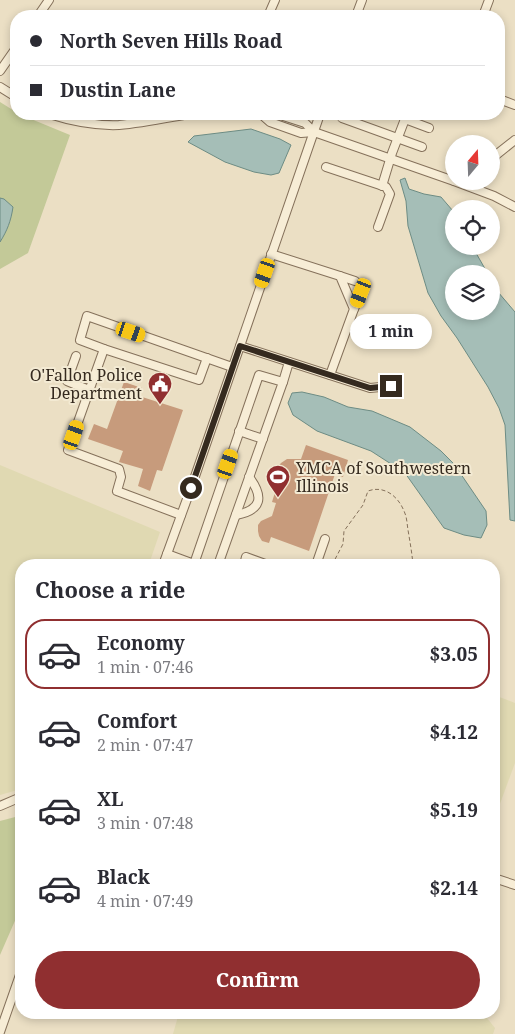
<!DOCTYPE html>
<html lang="en">
<head>
<meta charset="utf-8">
<style>
	:root { --surface:#fff; --page:#f2f2f3; --text:#2b2b33; --muted:#7c7c81; --line:#e1e1e2; --accent:#902f30 }
	body { margin:0; font-family:"Noto Serif",serif; background:var(--page); color:var(--text); height:100vh; display:flex; flex-direction:column; font-size:19px; white-space:nowrap }
	* { box-sizing:border-box; margin:0 }
	p { font-size:16px; color:var(--muted) }
	.icon { flex:none; width:28px; height:28px; fill:none; stroke:currentColor; stroke-width:2; stroke-linecap:round; stroke-linejoin:round }
	.map { position:relative; flex:1; overflow:hidden }
	.side { position:absolute; left:15px; top:559px; width:485px; height:460px; display:flex; flex-direction:column; background:var(--surface); border-radius:20px; box-shadow:0 2px 8px #0003 }
	.side>* { flex:none }
	.hud { position:absolute; left:10px; top:10px; width:495px; height:110px; border-radius:20px; box-shadow:0 2px 8px #0003; display:grid; align-content:center; height:110px; padding:0 20px; background:var(--surface) }
	.needle { width:32px; rotate:19deg }
	.tools { position:absolute; left:445px; top:135px; display:grid; gap:10px }
	.tools a { display:grid; place-items:center; width:55px; height:55px; border-radius:50%; background:var(--surface); box-shadow:0 2px 8px #0003; font-size:25px }
	.end { position:absolute; width:22px; height:22px; margin:-11px; border:6px solid #352a1f; background:#fff; box-shadow:0 0 0 2px #fff }
	.from { border-radius:50% }
	.bubble { position:absolute; height:35px; border-radius:18px; background:var(--surface); box-shadow:0 2px 8px #0003; font-size:16px; font-weight:700; line-height:35px; text-align:center }
	.car { position:absolute; width:15px; height:30px; margin:-15px -8px; border-radius:6px; box-shadow:0 0 4px 1px #0007; background:linear-gradient(#f5c518 24%,#345 0 40%,#f5c518 0 76%,#345 0 86%,#f5c518 0) }
	.hud b { display:flex; align-items:center; gap:18px; height:48px; font-size:19px }
	.hud b+b { border-top:1px solid var(--line) }
	.hud i { width:12px; height:12px; background:var(--text) }
	ul { padding:0; list-style:none }
	li { display:flex; align-items:center; gap:15px; height:70px; margin:0 10px 8px; padding:0 10px; border:2px solid transparent; border-radius:20px }
	li div { flex:1 }
	li b { display:block; font-size:19px }
	li em { font-style:normal; font-weight:700 }
	li.current { border-color:var(--accent) }
	li>.icon { width:45px; height:45px; stroke-width:1.5 }
	h2 { padding:0 20px; font-size:22px; line-height:60px }
	.button { display:flex; gap:10px; margin-top:auto; padding:10px 20px }
	.button a { flex:1; height:58px; border-radius:30px; background:var(--accent); color:#fff; font-size:20px; font-weight:700; line-height:58px; text-align:center }
	.map>svg:first-child { display:block }
</style>
</head>
<body>
<div class="map">
<svg width="515" height="1034" viewBox="0 0 515 1034">
	<rect width="100%" height="100%" fill="#ebdfc4"/>
	<g fill="#e0d9b2">
		<polygon points="0,465 160,532 149,564 151,565 21,565 21,789 0,795"/>
		<polygon points="494,695 515,703 515,763 494,820"/>
		<polygon points="179,1013 483,1013 495,1028 493,1034 173,1034"/>
	</g>
	<g fill="#c3c998">
		<polygon points="0,102 16,112 16,114 19,114 70,135 28,253 0,269"/>
		<polygon points="19,816 21,816 21,907 0,955 0,821"/>
	</g>
	<g fill="#a5beb7" stroke="#6d8c84">
		<polygon points="251,129 280,139 291,145 279,173 271,175 254,172 225,162 188,142 194,136"/>
		<polygon points="405,178 409,189 424,194 441,197 453,211 454,212 454,246 472,246 488,274 454,274 454,311 491,311 491,280 498,292 515,312 515,521 510,520 505,425 499,408 488,387 457,338 441,316 428,293 408,226 406,201 400,180"/>
		<path d="M0 198 4 199 13 207C11 221 7 231 0 242Z"/>
		<polygon points="302,392 324,397 348,407 372,411 410,427 441,451 454,464 486,511 487,525 481,538 464,535 444,528 405,473 371,451 317,431 293,415 288,403 292,393"/>
	</g>
	<g fill="#c79b7c">
		<polygon points="124,382 142,388 139,396 183,410 162,471 157,470 150,491 138,486 143,469 119,462 123,451 88,439 94,424 107,429"/>
		<polygon points="306,445 348,460 343,477 335,474 309,551 271,537 269,543 262,541 259,536 258,531 258,525 261,521 272,516 276,503 272,502 276,489 274,480 274,474 276,469 281,463 287,459 301,459"/>
	</g>
	<g fill="none" stroke-linecap="round" stroke-linejoin="round">
		<polyline stroke="#c7bba3" stroke-width="8" stroke-dasharray="8 4" stroke-linecap="butt" points="355,281 364,284 361,293"/>
		<defs>
			<g id="minor">
				<polyline points="38,16 49,0"/>
				<polyline points="268,16 275,0"/>
				<polyline points="356,16 362,0"/>
				<polyline points="483,16 489,0"/>
				<polyline points="0,71 16,48"/>
				<polyline points="0,87 16,97"/>
				<polyline points="499,99 515,105"/>
				<path d="M49 114C71 121 95 126 119 125 142 123 166 118 189 114"/>
				<polyline points="261,114 270,122 301,133 314,132"/>
				<polyline points="277,114 305,123 314,132 454,181"/>
				<polyline points="342,118 422,147"/>
				<polyline points="491,165 496,155 515,140"/>
				<polyline points="326,167 386,187 390,194 378,227"/>
				<polyline points="454,181 494,196 515,207"/>
				<polyline points="382,186 392,153 405,119 429,128"/>
				<polyline points="271,254 340,276 354,309 330,375"/>
				<polyline points="340,276 355,281"/>
				<polyline points="354,309 361,293"/>
				<polyline points="240,346 370,388 391,386"/>
				<polyline points="104,349 199,380 207,358"/>
				<polyline points="76,356 67,381 89,390"/>
				<polyline points="283,382 289,362"/>
				<polyline points="239,431 263,439"/>
				<polyline points="181,515 117,491 121,477 119,469 68,450 104,349 80,340 87,316 232,367"/>
				<path d="M236 515C262 510 264 497 249 477"/>
				<polyline points="167,554 194,564"/>
				<polyline points="163,565 191,488 320,114"/>
				<polyline points="198,565 194,564 259,375 283,382 218,565"/>
				<polyline points="244,565 246,557 268,565"/>
				<polyline points="316,565 325,539"/>
				<polyline points="0,806 21,797"/>
				<polyline points="494,878 515,885"/>
				<polyline points="0,1032 21,972"/>
			</g>
		</defs>
		<use href="#minor" stroke="#85715b" stroke-width="10"/>
		<path stroke="#85715b" stroke-width="1" stroke-dasharray="4 2.5" stroke-linecap="butt" d="M332 565 343 544 344 531 363 505 368 491C384 485 398 496 404 511 407 517 407 524 408 530 410 542 412 553 413 565"/>
		<use href="#minor" stroke="#f7edd6" stroke-width="8"/>
	</g>
	<g fill="none" stroke-linecap="round" stroke-linejoin="round">
		<polyline stroke="#352a1f" stroke-width="6" points="191,488 240,346 370,388 391,386"/>
	</g>
	<defs>
		<symbol id="civic-pin" viewBox="-11 -11 22 30"><path d="M0 17L-7.5 6A9.5 9.5 0 1 1 7.5 6Z" fill="#902f30" stroke="#f3ead3"/><path d="M-.6-6.5H3V-4.5H.6V-3L4-1V1h2V6H-6V1h2V-1L-.6-3ZM-1.2 2.5V6h2.4V2.5Z" fill="#fff"/></symbol>
		<symbol id="stadium-pin" viewBox="-11 -11 22 30"><path d="M0 17L-7.5 6A9.5 9.5 0 1 1 7.5 6Z" fill="#902f30" stroke="#f3ead3"/><path d="M0-5a6.5 5 0 1 0 0 10a6.5 5 0 1 0 0-10ZM-3.5-1.8h7v3.6h-7Z" fill="#fff"/></symbol>
	</defs>
	<g fill-rule="evenodd">
		<use href="#civic-pin" x="146" y="370" width="28" height="38"/>
		<use href="#stadium-pin" x="264" y="463" width="28" height="38"/>
	</g>
	<g text-anchor="middle" stroke-width="4" stroke-linejoin="round" paint-order="stroke">
		<g font-size="16" fill="#352a1f" stroke="#f3ead3" text-anchor="end">
			<text x="142" y="381">O'Fallon Police<tspan x="142" dy="18">Department</tspan></text>
			<text x="296" y="474" text-anchor="start">YMCA of Southwestern<tspan x="296" dy="18">Illinois</tspan></text>
		</g>
	</g>
</svg>
<div class="tools">
<a><svg class="needle" viewBox="-14 -14 28 28"><path d="M0-13l5 13h-10z" fill="#e53935"/><path d="M0 13l5-13h-10z" fill="#7c7c81"/></svg></a>
<a><svg class="icon" aria-label="locate" viewBox="0 0 24 24"><circle cx="12" cy="12" r="6"/><path d="M12 2v4M12 18v4M2 12h4M18 12h4"/></svg></a>
<a><svg class="icon" aria-label="layers" viewBox="0 0 24 24"><path d="M12 4l9 5-9 5-9-5zM3 14l9 5 9-5"/></svg></a>
</div>
<i class="end from" style="left:191px;top:488px"></i>
<i class="end" style="left:391px;top:386px"></i>
<div class="bubble" style="left:350px;top:314px;width:82px">1 min</div>
<i class="car" style="left:265px;top:273px;rotate:199deg"></i>
<i class="car" style="left:361px;top:293px;rotate:201deg"></i>
<i class="car" style="left:131px;top:332px;rotate:109deg"></i>
<i class="car" style="left:74px;top:435px;rotate:19deg"></i>
<i class="car" style="left:228px;top:464px;rotate:19deg"></i>
<div class="hud">
<b><i class="from"></i>North Seven Hills Road</b>
<b><i></i>Dustin Lane</b>
</div>
<section class="side">
<h2>Choose a ride</h2>
<ul>
<li class="current"><svg class="icon" aria-label="car" viewBox="0 0 24 24"><path d="M5 17H2v-5l4-1 3-4h7l3 4 3 1v5h-3M9 17h6M6 11h13"/><circle cx="7" cy="17" r="2"/><circle cx="17" cy="17" r="2"/></svg><div><b>Economy</b><p>1 min · 07:46</p></div><em>$3.05</em></li>
<li><svg class="icon" aria-label="car" viewBox="0 0 24 24"><path d="M5 17H2v-5l4-1 3-4h7l3 4 3 1v5h-3M9 17h6M6 11h13"/><circle cx="7" cy="17" r="2"/><circle cx="17" cy="17" r="2"/></svg><div><b>Comfort</b><p>2 min · 07:47</p></div><em>$4.12</em></li>
<li><svg class="icon" aria-label="car" viewBox="0 0 24 24"><path d="M5 17H2v-5l4-1 3-4h7l3 4 3 1v5h-3M9 17h6M6 11h13"/><circle cx="7" cy="17" r="2"/><circle cx="17" cy="17" r="2"/></svg><div><b>XL</b><p>3 min · 07:48</p></div><em>$5.19</em></li>
<li><svg class="icon" aria-label="car" viewBox="0 0 24 24"><path d="M5 17H2v-5l4-1 3-4h7l3 4 3 1v5h-3M9 17h6M6 11h13"/><circle cx="7" cy="17" r="2"/><circle cx="17" cy="17" r="2"/></svg><div><b>Black</b><p>4 min · 07:49</p></div><em>$2.14</em></li>
</ul>
<div class="button"><a>Confirm</a></div>
</section>
</div>
</body>
</html>
